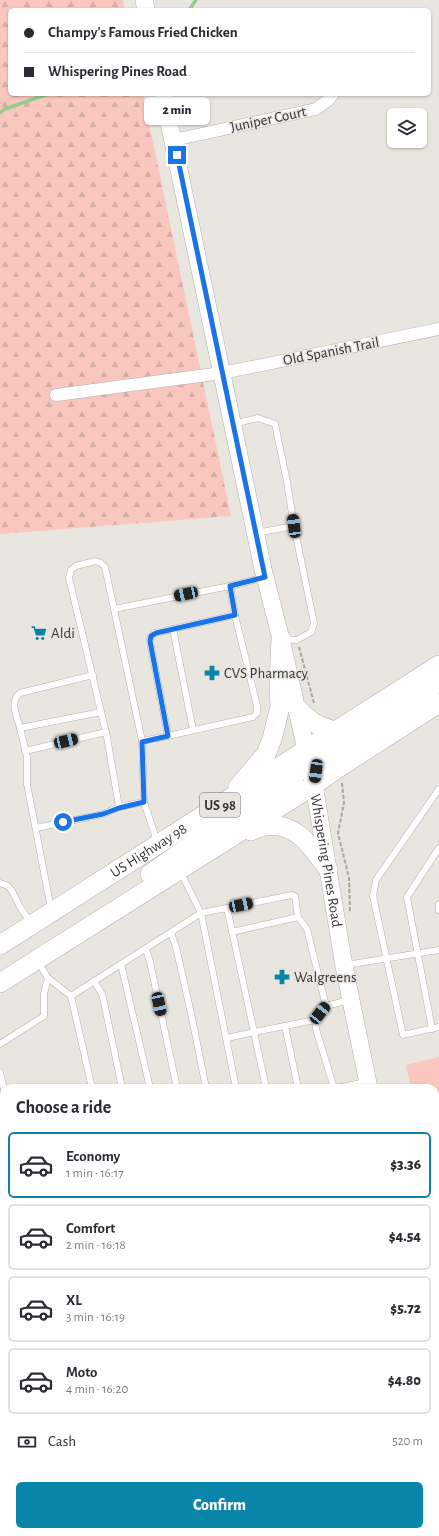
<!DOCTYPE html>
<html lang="en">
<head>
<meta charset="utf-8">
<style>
	:root { --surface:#fff; --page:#f2f2f3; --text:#2b2b33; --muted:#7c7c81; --line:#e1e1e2; --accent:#0985a9 }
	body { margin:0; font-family:"Alegreya Sans",sans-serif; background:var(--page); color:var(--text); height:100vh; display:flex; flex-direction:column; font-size:15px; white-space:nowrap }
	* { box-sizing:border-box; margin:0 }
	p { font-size:13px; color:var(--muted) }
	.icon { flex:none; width:22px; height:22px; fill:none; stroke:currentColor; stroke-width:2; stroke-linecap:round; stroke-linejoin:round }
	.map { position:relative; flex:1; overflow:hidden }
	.drawer { position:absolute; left:0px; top:1084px; width:439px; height:452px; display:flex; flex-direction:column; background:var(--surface); border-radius:12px 12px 0 0; box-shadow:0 1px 3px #0004 }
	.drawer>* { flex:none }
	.hud { position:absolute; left:8px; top:8px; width:423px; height:88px; border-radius:6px; box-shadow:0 1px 3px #0004; display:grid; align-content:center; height:88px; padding:0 16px; background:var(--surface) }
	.controls { position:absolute; left:387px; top:108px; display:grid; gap:8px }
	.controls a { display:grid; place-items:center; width:40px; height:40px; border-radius:6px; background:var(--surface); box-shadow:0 1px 3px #0004; font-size:20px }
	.end { position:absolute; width:18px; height:18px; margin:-9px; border:5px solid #1a73e8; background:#fff; box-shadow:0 0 0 2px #fff }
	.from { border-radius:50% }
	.bubble { position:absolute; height:28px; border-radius:6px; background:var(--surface); box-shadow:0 1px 3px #0004; font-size:13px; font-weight:800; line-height:28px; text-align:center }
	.car { position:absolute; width:12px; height:24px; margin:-12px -6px; border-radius:5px; box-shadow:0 0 3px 1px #0007; background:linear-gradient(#222 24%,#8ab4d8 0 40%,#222 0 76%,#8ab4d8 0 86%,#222 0) }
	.hud b { display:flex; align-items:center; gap:14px; height:38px; font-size:15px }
	.hud b+b { border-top:1px solid var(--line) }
	.hud i { width:10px; height:10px; background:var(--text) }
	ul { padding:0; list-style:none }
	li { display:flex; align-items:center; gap:12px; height:66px; margin:0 8px 6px; padding:0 8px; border:2px solid var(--line); border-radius:6px }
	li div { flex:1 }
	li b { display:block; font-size:15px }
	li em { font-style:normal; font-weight:800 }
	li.active { border-color:var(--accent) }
	li>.icon { width:36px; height:36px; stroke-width:1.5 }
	h2 { padding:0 16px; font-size:18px; line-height:48px }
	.pay { display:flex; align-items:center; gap:10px; height:44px; padding:0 16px; font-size:15px }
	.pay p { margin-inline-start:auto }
	.button { display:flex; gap:8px; margin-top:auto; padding:8px 16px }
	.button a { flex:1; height:46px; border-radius:6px; background:var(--accent); color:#fff; font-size:16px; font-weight:800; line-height:46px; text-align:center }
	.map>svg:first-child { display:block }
</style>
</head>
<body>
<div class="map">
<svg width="439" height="1536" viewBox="0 0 439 1536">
	<defs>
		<pattern id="forest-firs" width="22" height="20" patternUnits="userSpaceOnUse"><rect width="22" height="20" fill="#fac7bf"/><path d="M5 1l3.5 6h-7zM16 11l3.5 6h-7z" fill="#d7aca5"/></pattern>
	</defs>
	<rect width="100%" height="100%" fill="#e9e6e0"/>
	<polygon fill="url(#forest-firs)" points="0,0 123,0 125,10 10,10 10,94 143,94 231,516 0,534"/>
	<polygon fill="#fac7bf" points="439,1057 439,1163 435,1163 435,1088 411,1088 406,1065"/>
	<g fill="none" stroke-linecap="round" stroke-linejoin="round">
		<g stroke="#93ce8a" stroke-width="3.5">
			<polyline points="189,10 196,0"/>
			<polyline points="0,113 5,109 48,94"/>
		</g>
		<defs>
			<g id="lane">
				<polyline points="233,424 258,418 275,424 287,482 294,526 314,623 311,632 297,640 283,639"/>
				<polyline points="256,533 294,526"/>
				<polyline points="114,609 142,741"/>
				<polyline points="173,629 193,730"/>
				<path d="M93 675 20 693C9 702 17 716 20 728L101 712"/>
				<polyline points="20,728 27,757 27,784 51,909"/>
				<polyline points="168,736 253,717 257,713 257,706 235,615"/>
				<polyline points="25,751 106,732"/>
				<polyline points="439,789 376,880 373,896 403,1035 439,1027"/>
				<polyline points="119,807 107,737 69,578 71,570 76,566 95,561 101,563 105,567 114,609 230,586"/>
				<polyline points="36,828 103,814 119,807 144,802"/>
				<polyline points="157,841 144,802 142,741 168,736 150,641 151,636 155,633 235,615 230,586 265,577"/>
				<polyline points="180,871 201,913 227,908 254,1032 315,1020 326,1006 349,1000"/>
				<polyline points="0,883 8,886 12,891 20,907 31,923"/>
				<polyline points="439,904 439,910"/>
				<polyline points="227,908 292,895 295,896 298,917"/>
				<polyline points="232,932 298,917 307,929 326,1006"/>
				<polyline points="171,933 176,947 192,1018 206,1088"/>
				<polyline points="146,949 150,962 177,1088"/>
				<polyline points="38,962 48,978 71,996 92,1088"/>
				<polyline points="121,964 150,1088"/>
				<polyline points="346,965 439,950"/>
				<polyline points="94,981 102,994 104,1002 122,1088"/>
				<polyline points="71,996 201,913 236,1088"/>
				<polyline points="315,1020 316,1029 334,1088"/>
				<polyline points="285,1026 298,1088"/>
				<polyline points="432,1029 407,897 439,848"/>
				<polyline points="227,1038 254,1032 266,1088"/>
				<polyline points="0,1044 44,1016 44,994 48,978"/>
				<polyline points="0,1072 4,1090"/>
				<polyline points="337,1088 366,1082"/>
			</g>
			<g id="street">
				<polyline points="174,140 316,109 327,101 333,94"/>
				<polyline points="56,395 222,373 439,329"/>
				<polyline points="435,1282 439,1302"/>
				<polyline points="435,1387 439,1415"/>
				<polyline points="353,1532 354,1536"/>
				<polyline points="396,1532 397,1536"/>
			</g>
			<g id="secondary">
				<polyline points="144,0 146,10"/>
				<path id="s1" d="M163 94 263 569 281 639 314 785 344 966 369 1088"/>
				<polyline points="435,1273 439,1267"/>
				<polyline points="202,1536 207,1532"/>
			</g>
			<g id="primary">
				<path d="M297 708C310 722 317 726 335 731"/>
				<path d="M314 785C316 770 318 763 330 752L439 682"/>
				<polyline points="238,787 266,754 272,739 280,707 279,684 281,639"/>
				<path d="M251 831C256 829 261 826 266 826 296 821 313 849 328 869"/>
				<polyline points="150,874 210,832 287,784 301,768 306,750"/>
				<path id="s2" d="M0 945 439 665"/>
				<polyline points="0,983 314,785 338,768 439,703"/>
			</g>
		</defs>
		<use href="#lane" stroke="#b3b0ab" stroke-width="7"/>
		<use href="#street" stroke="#b3b0ab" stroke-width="13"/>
		<use href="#secondary" stroke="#b3b0ab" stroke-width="18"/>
		<use href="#primary" stroke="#b3b0ab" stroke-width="20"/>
		<g stroke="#a8a5a1" stroke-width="2" stroke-dasharray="4 2" stroke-linecap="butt">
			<polyline points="182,113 183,122"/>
			<polyline points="299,647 314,703"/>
			<polyline points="342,783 344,803 338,833 349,878 350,911"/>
		</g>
		<use href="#lane" stroke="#fff" stroke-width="6"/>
		<use href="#street" stroke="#fff" stroke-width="12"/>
		<use href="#secondary" stroke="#fff" stroke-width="17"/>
		<use href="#primary" stroke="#fff" stroke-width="19"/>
	</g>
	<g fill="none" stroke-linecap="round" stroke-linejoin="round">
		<polyline stroke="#1a73e8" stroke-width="5" points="63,822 103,814 119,808 144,802 142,742 168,736 150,641 151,636 156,633 235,615 230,586 265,577 177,155"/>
	</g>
	<defs>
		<symbol id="supermarket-bare" viewBox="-9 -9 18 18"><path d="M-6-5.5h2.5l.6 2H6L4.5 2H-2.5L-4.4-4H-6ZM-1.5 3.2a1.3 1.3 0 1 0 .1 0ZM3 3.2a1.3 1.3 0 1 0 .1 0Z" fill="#0985a9" stroke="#e9e6e0" stroke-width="2.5" paint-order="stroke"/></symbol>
		<symbol id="pharmacy-bare" viewBox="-9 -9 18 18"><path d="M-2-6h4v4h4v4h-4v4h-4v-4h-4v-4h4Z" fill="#0985a9" stroke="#e9e6e0" stroke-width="2.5" paint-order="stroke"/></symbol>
	</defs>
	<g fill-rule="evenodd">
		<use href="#supermarket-bare" x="28" y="622" width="22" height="22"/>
		<use href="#pharmacy-bare" x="201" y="662" width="22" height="22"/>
		<use href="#pharmacy-bare" x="271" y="966" width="22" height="22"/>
	</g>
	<g text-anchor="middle" stroke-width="3" stroke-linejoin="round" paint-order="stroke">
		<rect fill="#e9e6e0" stroke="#6c6b68" stroke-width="1" x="200" y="793" width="40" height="24" rx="3"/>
		<g font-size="14" font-weight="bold" fill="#373634">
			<text x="220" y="810">US 98</text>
		</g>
		<g font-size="15" fill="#373634" stroke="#e9e6e0">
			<text transform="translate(268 119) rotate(-12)" y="5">Juniper Court</text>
			<text transform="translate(331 351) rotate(-11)" y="5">Old Spanish Trail</text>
			<text dy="5" stroke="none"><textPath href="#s2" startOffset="176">US Highway 98</textPath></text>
			<text dy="5" stroke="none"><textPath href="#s1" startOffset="784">Whispering Pines Road</textPath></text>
		</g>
		<g font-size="15" fill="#373634" stroke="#e9e6e0" text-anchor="start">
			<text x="51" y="638">Aldi</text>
			<text x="224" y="678">CVS Pharmacy</text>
			<text x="294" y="982">Walgreens</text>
		</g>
	</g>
</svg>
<div class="controls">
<a><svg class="icon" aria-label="layers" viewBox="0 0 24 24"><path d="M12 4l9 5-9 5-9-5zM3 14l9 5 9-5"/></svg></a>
</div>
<i class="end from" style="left:63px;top:822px"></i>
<i class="end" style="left:177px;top:155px"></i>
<div class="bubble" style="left:144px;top:97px;width:66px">2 min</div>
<i class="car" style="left:294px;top:526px;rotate:352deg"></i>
<i class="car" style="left:186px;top:594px;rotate:258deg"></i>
<i class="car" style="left:66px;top:741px;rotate:77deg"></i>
<i class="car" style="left:316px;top:771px;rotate:188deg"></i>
<i class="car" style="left:241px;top:905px;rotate:78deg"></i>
<i class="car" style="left:159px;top:1004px;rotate:168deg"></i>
<i class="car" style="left:320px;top:1013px;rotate:38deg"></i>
<div class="hud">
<b><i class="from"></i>Champy's Famous Fried Chicken</b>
<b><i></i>Whispering Pines Road</b>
</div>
<section class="drawer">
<h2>Choose a ride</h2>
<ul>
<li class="active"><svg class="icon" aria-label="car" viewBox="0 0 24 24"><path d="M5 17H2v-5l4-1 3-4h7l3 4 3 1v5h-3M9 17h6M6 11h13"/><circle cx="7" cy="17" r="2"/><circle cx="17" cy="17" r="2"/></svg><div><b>Economy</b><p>1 min · 16:17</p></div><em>$3.36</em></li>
<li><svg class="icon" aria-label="car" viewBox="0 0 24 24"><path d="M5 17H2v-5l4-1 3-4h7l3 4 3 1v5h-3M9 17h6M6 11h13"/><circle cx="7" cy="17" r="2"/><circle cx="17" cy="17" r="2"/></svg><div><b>Comfort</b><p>2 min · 16:18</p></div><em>$4.54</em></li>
<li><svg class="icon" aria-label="car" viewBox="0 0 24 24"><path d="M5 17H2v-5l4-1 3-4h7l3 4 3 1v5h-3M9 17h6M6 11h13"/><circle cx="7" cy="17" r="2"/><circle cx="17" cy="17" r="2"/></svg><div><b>XL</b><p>3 min · 16:19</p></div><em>$5.72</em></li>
<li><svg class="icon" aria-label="car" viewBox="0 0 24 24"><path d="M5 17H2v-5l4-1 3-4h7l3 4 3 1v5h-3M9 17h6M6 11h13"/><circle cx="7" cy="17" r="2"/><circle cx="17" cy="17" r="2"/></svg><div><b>Moto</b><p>4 min · 16:20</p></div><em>$4.80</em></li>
</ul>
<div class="pay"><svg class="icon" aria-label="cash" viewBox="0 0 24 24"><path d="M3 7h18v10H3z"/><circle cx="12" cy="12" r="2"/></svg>Cash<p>520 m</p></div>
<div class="button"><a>Confirm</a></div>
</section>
</div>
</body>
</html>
